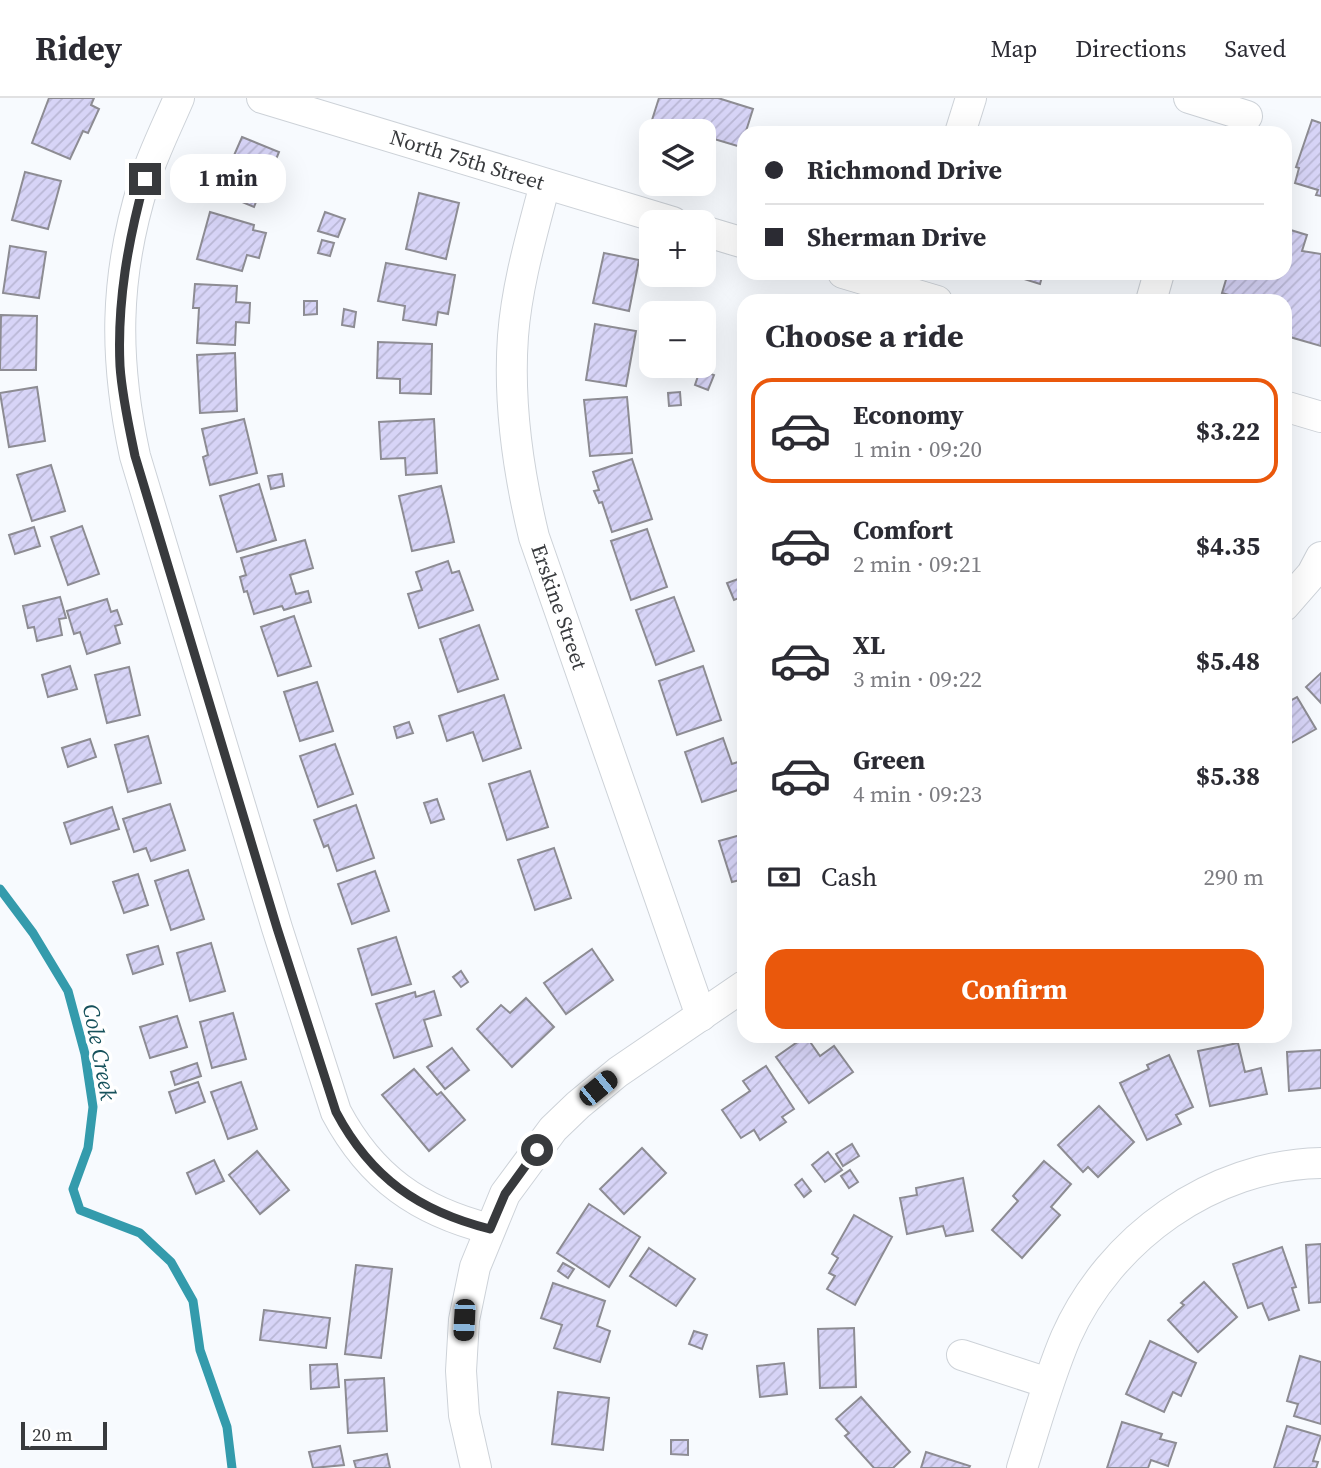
<!DOCTYPE html>
<html lang="en">
<head>
<meta charset="utf-8">
<style>
	:root { --surface:#fff; --page:#f7f7f7; --text:#2b2b33; --muted:#7c7c81; --line:#e1e1e2; --accent:#ea580c }
	body { margin:0; font-family:"Source Serif 4",serif; background:var(--page); color:var(--text); height:100vh; display:flex; flex-direction:column; font-size:26px; white-space:nowrap }
	* { box-sizing:border-box; margin:0 }
	p { font-size:23px; color:var(--muted) }
	.icon { flex:none; width:38px; height:38px; fill:none; stroke:currentColor; stroke-width:2; stroke-linecap:round; stroke-linejoin:round }
	.map { position:relative; flex:1; overflow:hidden }
	.panel { position:absolute; left:737px; top:196px; width:555px; height:749px; display:flex; flex-direction:column; background:var(--surface); border-radius:21px; box-shadow:0 7px 28px #0002 }
	.panel>* { flex:none }
	.banner { position:absolute; left:737px; top:28px; width:555px; height:154px; border-radius:21px; box-shadow:0 7px 28px #0002; display:grid; align-content:center; height:154px; padding:0 28px; background:var(--surface) }
	.tools { position:absolute; left:639px; top:21px; display:grid; gap:14px }
	.tools a { display:grid; place-items:center; width:77px; height:77px; border-radius:14px; background:var(--surface); box-shadow:0 7px 28px #0002; font-size:35px }
	.scale { position:absolute; left:21px; bottom:18px; width:86px; box-sizing:border-box; padding-left:7px; border:4px solid #383a3d; border-top:0; font-size:19px; line-height:24px; white-space:nowrap; color:#383a3d; -webkit-text-stroke:5px #fff; paint-order:stroke }
	.end { position:absolute; width:32px; height:32px; margin:-16px; border:9px solid #383a3d; background:#fff; box-shadow:0 0 0 4px #fff }
	.from { border-radius:50% }
	.bubble { position:absolute; height:49px; border-radius:21px; background:var(--surface); box-shadow:0 7px 28px #0002; font-size:23px; font-weight:700; line-height:49px; text-align:center }
	.car { position:absolute; width:21px; height:42px; margin:-21px -10px; border-radius:9px; box-shadow:0 0 5px 2px #0007; background:linear-gradient(#222 24%,#8ab4d8 0 40%,#222 0 76%,#8ab4d8 0 86%,#222 0) }
	.banner b { display:flex; align-items:center; gap:24px; height:66px; font-size:26px }
	.banner b+b { border-top:2px solid var(--line) }
	.banner i { width:18px; height:18px; background:var(--text) }
	ul { padding:0; list-style:none }
	li { display:flex; align-items:center; gap:21px; height:105px; margin:0 14px 10px; padding:0 14px; border:4px solid transparent; border-radius:21px }
	li div { flex:1 }
	li b { display:block; font-size:26px }
	li em { font-style:normal; font-weight:700 }
	li.active { border-color:var(--accent) }
	li>.icon { width:63px; height:63px; stroke-width:1.5 }
	h2 { padding:0 28px; font-size:32px; line-height:84px }
	.pay { display:flex; align-items:center; gap:18px; height:77px; padding:0 28px; font-size:26px }
	.pay p { margin-inline-start:auto }
	.button { display:flex; gap:14px; margin-top:auto; padding:14px 28px }
	.button a { flex:1; height:80px; border-radius:21px; background:var(--accent); color:#fff; font-size:28px; font-weight:700; line-height:80px; text-align:center }
	header { display:flex; align-items:center; gap:42px; box-sizing:border-box; height:98px; padding:0 35px; background:var(--surface); border-bottom:2px solid var(--line) }
	header strong { font-size:33px }
	nav { display:flex; gap:38px; margin-inline-start:auto; font-size:24px }
	.map>svg:first-child { display:block }
</style>
</head>
<body>
<header>
<strong>Ridey</strong>
<nav><a>Map</a><a>Directions</a><a>Saved</a></nav>
</header>
<div class="map">
<svg width="1321" height="1370" viewBox="0 0 1321 1370">
	<defs>
		<pattern id="building-hatch" width="6" height="6" patternUnits="userSpaceOnUse" patternTransform="scale(1.75)"><rect width="6" height="6" fill="#d7d4f7"/><path d="M-1 1l2-2M0 6l6-6M5 7l2-2" fill="none" stroke="#b9b7d5"/></pattern>
	</defs>
	<rect width="100%" height="100%" fill="#f7fafe"/>
	<g fill="none" stroke-linecap="round" stroke-linejoin="round">
		<polyline stroke="#349bac" stroke-width="9" points="0,791 33,835 68,893 85,956 93,1009 88,1050 73,1091 80,1112 140,1135 171,1164 193,1203 200,1252 227,1329 232,1370"/>
	</g>
	<g fill="url(#building-hatch)" stroke="#8d8c93" stroke-width="2">
		<polygon points="49,0 94,0 91,7 99,11 88,35 83,33 70,61 32,45"/>
		<polygon points="659,0 718,0 753,11 741,49 704,38 704,33 688,33 652,22"/>
		<polygon points="1312,22 1321,25 1321,98 1316,97 1318,92 1295,85 1299,70 1296,69"/>
		<polygon points="242,39 279,54 270,76 283,82 275,100 260,94 254,109 218,94"/>
		<polygon points="25,74 61,83 48,131 12,122"/>
		<polygon points="419,95 459,105 446,161 406,151"/>
		<polygon points="210,114 254,127 253,132 266,135 259,160 247,157 242,173 197,161"/>
		<polygon points="325,114 345,121 338,139 318,133"/>
		<polygon points="1284,130 1307,137 1302,153 1321,156 1321,248 1290,239 1291,237 1284,235 1284,203 1236,203 1236,199 1222,195 1228,175 1284,175"/>
		<polygon points="322,142 334,145 330,158 318,155"/>
		<polygon points="10,148 46,154 39,200 3,195"/>
		<polygon points="604,155 639,162 629,213 593,205"/>
		<polygon points="386,165 455,177 448,216 438,214 436,227 403,222 405,208 378,203"/>
		<polygon points="1005,175 1043,175 1040,186"/>
		<polygon points="195,186 237,188 236,204 250,205 249,225 236,224 235,247 197,245 199,210 193,210"/>
		<polygon points="304,203 317,203 317,216 304,217"/>
		<polygon points="344,211 356,214 354,229 342,227"/>
		<polygon points="1,217 37,218 36,272 0,272"/>
		<polygon points="595,226 636,233 626,288 586,282"/>
		<polygon points="378,244 432,246 431,296 400,295 400,281 377,280"/>
		<polygon points="235,255 237,313 200,315 197,257"/>
		<polygon points="700,272 714,277 708,292 695,287"/>
		<polygon points="37,289 45,343 9,349 0,295"/>
		<polygon points="680,294 681,307 669,308 668,295"/>
		<polygon points="627,299 632,355 590,358 584,302"/>
		<polygon points="244,321 257,375 210,387 203,359 208,357 202,331"/>
		<polygon points="434,321 437,375 406,377 405,360 381,361 379,324"/>
		<polygon points="632,361 652,421 612,434 602,404 599,405 594,393 599,392 593,374"/>
		<polygon points="51,367 65,413 32,423 17,377"/>
		<polygon points="282,376 284,388 271,391 268,378"/>
		<polygon points="259,386 276,442 237,454 220,398"/>
		<polygon points="441,388 454,444 412,453 399,398"/>
		<polygon points="82,428 99,476 68,487 51,439"/>
		<polygon points="34,429 40,448 15,456 9,437"/>
		<polygon points="647,431 667,489 631,502 611,443"/>
		<polygon points="305,442 313,470 290,477 296,496 308,493 311,504 284,512 282,508 254,516 247,493 244,494 240,479 246,477 241,460"/>
		<polygon points="448,463 452,475 459,473 473,512 419,530 408,496 422,492 416,474"/>
		<polygon points="738,481 744,498 734,502 727,485"/>
		<polygon points="60,499 66,520 59,521 62,537 37,543 34,529 28,530 23,508"/>
		<polygon points="674,499 694,553 656,567 636,512"/>
		<polygon points="107,501 111,514 117,512 122,526 115,528 120,545 87,556 80,534 74,536 67,513"/>
		<polygon points="294,518 311,568 278,578 261,529"/>
		<polygon points="479,527 498,581 458,594 440,541"/>
		<polygon points="70,568 77,591 48,599 42,577"/>
		<polygon points="703,568 721,622 677,637 659,583"/>
		<polygon points="129,569 140,617 107,625 95,577"/>
		<polygon points="1321,575 1321,605 1306,589"/>
		<polygon points="317,584 333,633 300,643 284,594"/>
		<polygon points="504,597 521,650 483,663 473,634 447,643 439,618"/>
		<polygon points="1297,599 1316,631 1284,649 1284,606"/>
		<polygon points="409,624 413,635 397,640 394,629"/>
		<polygon points="148,638 161,685 128,694 115,647"/>
		<polygon points="723,640 732,666 744,662 744,690 702,704 685,654"/>
		<polygon points="90,641 96,659 68,669 62,650"/>
		<polygon points="335,646 353,696 318,709 300,658"/>
		<polygon points="530,673 548,729 507,742 489,686"/>
		<polygon points="437,701 444,721 431,725 424,705"/>
		<polygon points="170,706 185,752 151,763 146,750 134,754 123,721"/>
		<polygon points="356,707 374,760 337,773 328,747 324,749 314,722"/>
		<polygon points="112,709 119,731 71,746 64,725"/>
		<polygon points="744,736 744,781 732,784 719,743"/>
		<polygon points="554,750 571,800 535,812 518,762"/>
		<polygon points="188,772 204,821 171,832 155,783"/>
		<polygon points="375,773 389,813 352,826 338,786"/>
		<polygon points="138,776 148,807 124,815 113,784"/>
		<polygon points="396,839 411,886 372,897 358,851"/>
		<polygon points="211,845 225,893 190,903 177,855"/>
		<polygon points="158,848 163,866 133,876 127,857"/>
		<polygon points="592,851 613,882 566,916 544,885"/>
		<polygon points="461,873 468,884 461,889 453,879"/>
		<polygon points="434,893 441,917 424,922 432,948 394,960 376,906 415,894 416,899"/>
		<polygon points="526,900 554,929 512,969 477,931 501,907 510,915"/>
		<polygon points="233,915 246,961 212,970 200,924"/>
		<polygon points="177,918 187,949 150,960 140,929"/>
		<polygon points="806,938 820,958 834,948 853,974 809,1005 776,959"/>
		<polygon points="1238,945 1245,974 1261,970 1267,996 1210,1008 1198,953"/>
		<polygon points="452,950 469,972 445,991 427,969"/>
		<polygon points="1321,952 1321,990 1289,993 1287,954"/>
		<polygon points="1169,957 1193,1009 1176,1017 1181,1026 1147,1042 1120,985 1149,971 1147,967"/>
		<polygon points="197,965 201,978 175,987 171,974"/>
		<polygon points="766,968 794,1011 782,1019 786,1024 760,1042 754,1032 741,1040 722,1012 750,993 743,983"/>
		<polygon points="414,971 437,997 441,994 465,1022 429,1053 382,997"/>
		<polygon points="198,984 205,1004 176,1015 169,994"/>
		<polygon points="241,984 257,1031 228,1041 211,994"/>
		<polygon points="1099,1008 1134,1044 1098,1079 1088,1069 1083,1074 1058,1047"/>
		<polygon points="852,1046 859,1058 843,1068 836,1056"/>
		<polygon points="642,1050 666,1075 624,1116 600,1091"/>
		<polygon points="257,1053 289,1092 260,1116 229,1077"/>
		<polygon points="828,1054 842,1072 825,1084 812,1067"/>
		<polygon points="214,1062 224,1083 196,1096 187,1075"/>
		<polygon points="1044,1063 1071,1086 1051,1109 1060,1117 1022,1160 992,1132 1018,1103 1013,1098"/>
		<polygon points="850,1072 858,1084 849,1090 841,1078"/>
		<polygon points="963,1080 973,1133 946,1138 943,1128 907,1136 900,1100 917,1097 916,1090"/>
		<polygon points="802,1081 811,1093 804,1099 795,1087"/>
		<polygon points="589,1106 640,1139 609,1189 557,1155"/>
		<polygon points="854,1117 892,1139 855,1207 827,1191 835,1178 829,1175 838,1160 832,1156"/>
		<polygon points="1321,1146 1321,1204 1309,1205 1306,1147"/>
		<polygon points="1282,1149 1296,1189 1292,1190 1299,1212 1269,1222 1262,1205 1248,1210 1233,1166"/>
		<polygon points="649,1150 695,1181 676,1208 630,1178"/>
		<polygon points="563,1165 574,1171 568,1180 558,1173"/>
		<polygon points="356,1167 392,1171 381,1260 345,1256"/>
		<polygon points="1204,1184 1237,1219 1198,1254 1168,1222 1184,1207 1181,1205"/>
		<polygon points="553,1185 605,1203 597,1228 610,1233 600,1264 554,1250 562,1227 541,1220"/>
		<polygon points="264,1212 330,1220 326,1250 260,1242"/>
		<polygon points="854,1230 856,1289 820,1290 818,1231"/>
		<polygon points="694,1233 707,1237 702,1251 689,1246"/>
		<polygon points="1150,1243 1196,1265 1181,1298 1173,1294 1164,1314 1126,1296"/>
		<polygon points="1300,1258 1321,1264 1321,1326 1294,1318 1298,1306 1287,1303"/>
		<polygon points="784,1265 787,1296 760,1299 757,1268"/>
		<polygon points="337,1266 339,1289 311,1291 310,1267"/>
		<polygon points="384,1280 387,1333 348,1335 345,1282"/>
		<polygon points="558,1294 609,1300 603,1352 552,1346"/>
		<polygon points="861,1299 910,1354 893,1370 874,1370 845,1338 849,1335 836,1321"/>
		<polygon points="1122,1324 1162,1336 1160,1341 1176,1345 1168,1368 1151,1362 1148,1370 1107,1370"/>
		<polygon points="1287,1328 1321,1338 1313,1363 1318,1364 1316,1370 1274,1370"/>
		<polygon points="671,1342 688,1342 688,1357 671,1356"/>
		<polygon points="340,1348 344,1367 313,1370 309,1354"/>
		<polygon points="926,1354 970,1368 969,1370 921,1370"/>
		<polygon points="387,1356 390,1370 356,1370 354,1363"/>
	</g>
	<g fill="none" stroke-linecap="round" stroke-linejoin="round">
		<defs>
			<g id="minor">
				<path d="M179 0C167 28 153 56 144 84 114 180 114 261 135 358L277 830 336 1014C371 1080 419 1113 490 1131"/>
				<polyline points="262,0 673,124"/>
				<polyline points="1189,0 1247,18"/>
				<polyline points="960,35 971,0"/>
				<path d="M545 86C532 136 517 186 513 238 508 306 518 373 534 439L701 918"/>
				<polyline points="704,133 744,145"/>
				<polyline points="843,175 937,203"/>
				<polyline points="1151,203 1159,175"/>
				<polyline points="1284,308 1321,319"/>
				<polyline points="1284,508 1312,476 1321,459"/>
				<polyline points="962,1257 1048,1285"/>
				<polyline points="476,1370 464,1317 461,1273 464,1222 475,1169 505,1096 553,1031 578,1007 618,974 744,888"/>
				<path d="M1022 1370C1036 1326 1048 1281 1066 1239 1110 1140 1212 1067 1321 1065"/>
			</g>
		</defs>
		<use href="#minor" stroke="#cdd2d8" stroke-width="32"/>
		<use href="#minor" stroke="#fff" stroke-width="30"/>
	</g>
	<g fill="none" stroke-linecap="round" stroke-linejoin="round">
		<path stroke="#383a3d" stroke-width="9" d="M145 81C128 143 117 204 120 268 122 298 129 329 135 358L277 830 336 1014C371 1080 419 1113 490 1131L505 1096 537 1052"/>
	</g>
	<g text-anchor="middle" stroke-width="7" stroke-linejoin="round" paint-order="stroke">
		<g font-size="21" fill="#383a3d" stroke="#fff">
			<text transform="translate(467 62) rotate(17)" y="7">North 75th Street</text>
			<text transform="translate(559 509) rotate(71)" y="7">Erskine Street</text>
		</g>
		<g font-size="23" font-style="italic" fill="#16515b" stroke="#fff">
			<text transform="translate(100 954) rotate(79)" y="8">Cole Creek</text>
		</g>
	</g>
</svg>
<div class="tools">
<a><svg class="icon" aria-label="layers" viewBox="0 0 24 24"><path d="M12 4l9 5-9 5-9-5zM3 14l9 5 9-5"/></svg></a>
<a>+</a>
<a>−</a>
</div>
<div class="scale">20 m</div>
<i class="end from" style="left:537px;top:1052px"></i>
<i class="end" style="left:145px;top:81px"></i>
<div class="bubble" style="left:170px;top:56px;width:116px">1 min</div>
<i class="car" style="left:598px;top:990px;rotate:51deg"></i>
<i class="car" style="left:464px;top:1222px;rotate:183deg"></i>
<div class="banner">
<b><i class="from"></i>Richmond Drive</b>
<b><i></i>Sherman Drive</b>
</div>
<section class="panel">
<h2>Choose a ride</h2>
<ul>
<li class="active"><svg class="icon" aria-label="car" viewBox="0 0 24 24"><path d="M5 17H2v-5l4-1 3-4h7l3 4 3 1v5h-3M9 17h6M6 11h13"/><circle cx="7" cy="17" r="2"/><circle cx="17" cy="17" r="2"/></svg><div><b>Economy</b><p>1 min · 09:20</p></div><em>$3.22</em></li>
<li><svg class="icon" aria-label="car" viewBox="0 0 24 24"><path d="M5 17H2v-5l4-1 3-4h7l3 4 3 1v5h-3M9 17h6M6 11h13"/><circle cx="7" cy="17" r="2"/><circle cx="17" cy="17" r="2"/></svg><div><b>Comfort</b><p>2 min · 09:21</p></div><em>$4.35</em></li>
<li><svg class="icon" aria-label="car" viewBox="0 0 24 24"><path d="M5 17H2v-5l4-1 3-4h7l3 4 3 1v5h-3M9 17h6M6 11h13"/><circle cx="7" cy="17" r="2"/><circle cx="17" cy="17" r="2"/></svg><div><b>XL</b><p>3 min · 09:22</p></div><em>$5.48</em></li>
<li><svg class="icon" aria-label="car" viewBox="0 0 24 24"><path d="M5 17H2v-5l4-1 3-4h7l3 4 3 1v5h-3M9 17h6M6 11h13"/><circle cx="7" cy="17" r="2"/><circle cx="17" cy="17" r="2"/></svg><div><b>Green</b><p>4 min · 09:23</p></div><em>$5.38</em></li>
</ul>
<div class="pay"><svg class="icon" aria-label="cash" viewBox="0 0 24 24"><path d="M3 7h18v10H3z"/><circle cx="12" cy="12" r="2"/></svg>Cash<p>290 m</p></div>
<div class="button"><a>Confirm</a></div>
</section>
</div>
</body>
</html>
